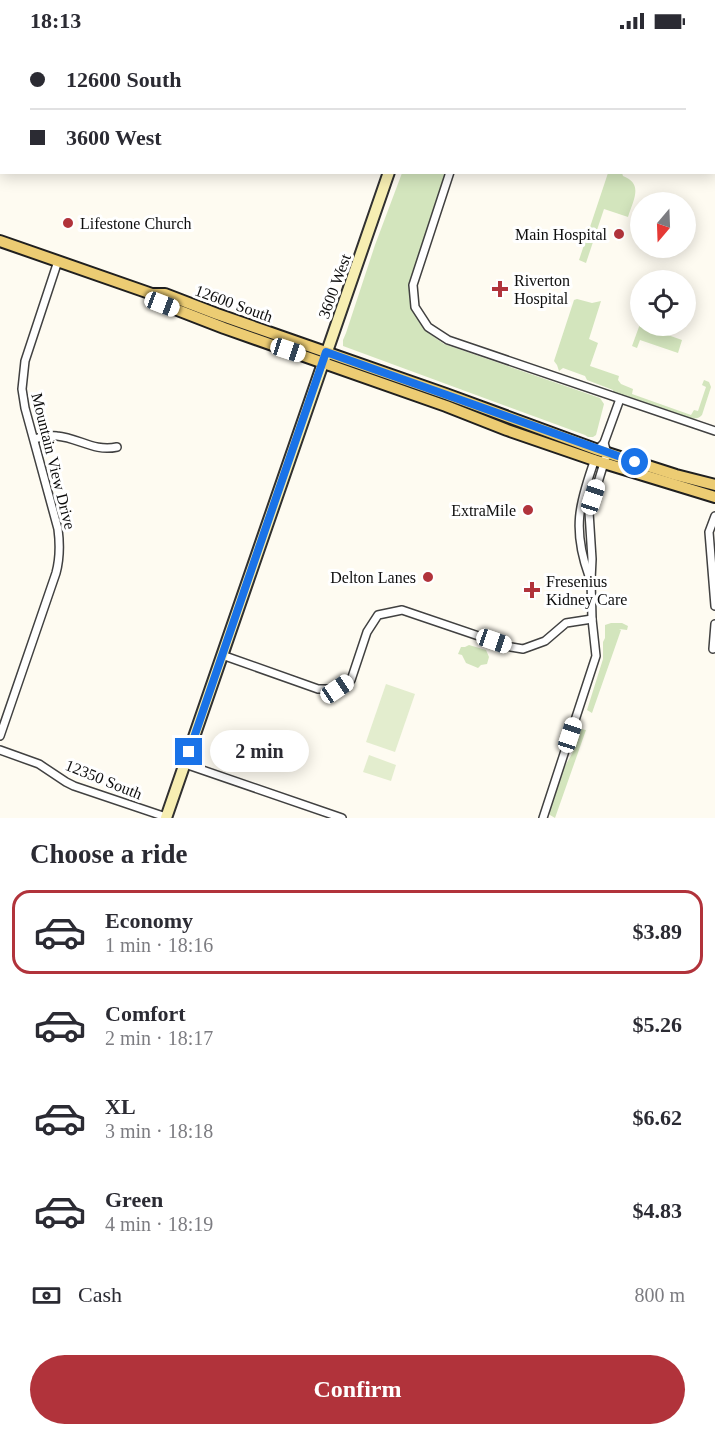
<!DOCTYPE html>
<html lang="en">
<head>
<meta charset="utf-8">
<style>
	:root { --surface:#fff; --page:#f7f7f7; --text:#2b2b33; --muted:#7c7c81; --line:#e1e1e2; --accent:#b1333b }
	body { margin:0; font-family:Georgia,serif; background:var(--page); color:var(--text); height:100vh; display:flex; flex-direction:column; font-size:22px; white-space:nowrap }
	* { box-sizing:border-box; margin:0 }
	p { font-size:20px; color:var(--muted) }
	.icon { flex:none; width:33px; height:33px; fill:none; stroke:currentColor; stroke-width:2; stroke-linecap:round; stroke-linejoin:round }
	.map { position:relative; height:776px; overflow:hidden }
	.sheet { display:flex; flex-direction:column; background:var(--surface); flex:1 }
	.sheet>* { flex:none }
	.guide { position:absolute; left:0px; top:0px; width:716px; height:132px; box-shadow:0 3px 15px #0003; display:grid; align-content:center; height:132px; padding:0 30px; background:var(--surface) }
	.needle { width:39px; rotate:199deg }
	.controls { position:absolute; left:630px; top:150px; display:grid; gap:12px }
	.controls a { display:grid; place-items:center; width:66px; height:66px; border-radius:50%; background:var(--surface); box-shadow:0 3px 15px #0003; font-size:30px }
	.end { position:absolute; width:27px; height:27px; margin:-14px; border:8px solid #1a73e8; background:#fff; box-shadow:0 0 0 3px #fff }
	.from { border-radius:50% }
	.bubble { position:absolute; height:42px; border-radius:21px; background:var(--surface); box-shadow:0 3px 15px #0003; font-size:20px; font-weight:800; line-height:42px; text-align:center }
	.car { position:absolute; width:18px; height:36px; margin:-18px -9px; border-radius:8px; box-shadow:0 0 4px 2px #0007; background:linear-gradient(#fff 24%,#345 0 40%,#fff 0 76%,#345 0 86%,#fff 0) }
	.guide b { display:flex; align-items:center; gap:21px; height:57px; font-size:22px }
	.guide b+b { border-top:2px solid var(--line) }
	.guide i { width:15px; height:15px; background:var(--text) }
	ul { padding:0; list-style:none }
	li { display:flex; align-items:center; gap:18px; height:84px; margin:0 12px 9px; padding:0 18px; border:3px solid transparent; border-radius:18px }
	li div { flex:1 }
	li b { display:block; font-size:22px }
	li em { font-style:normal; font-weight:800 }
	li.current { border-color:var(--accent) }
	li>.icon { width:54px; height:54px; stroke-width:1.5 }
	h2 { padding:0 30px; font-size:27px; line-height:72px }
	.pay { display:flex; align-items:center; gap:15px; height:66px; padding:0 30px; font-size:22px }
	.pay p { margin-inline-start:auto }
	.button { display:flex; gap:12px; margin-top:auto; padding:12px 30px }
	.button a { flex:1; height:69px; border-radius:36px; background:var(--accent); color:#fff; font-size:24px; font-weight:800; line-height:69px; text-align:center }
	.status { display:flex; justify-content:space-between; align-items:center; height:42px; padding:0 30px; background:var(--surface); direction:ltr }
	.status svg { height:16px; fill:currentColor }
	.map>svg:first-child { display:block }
</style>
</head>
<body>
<div class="status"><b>18:13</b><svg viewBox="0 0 49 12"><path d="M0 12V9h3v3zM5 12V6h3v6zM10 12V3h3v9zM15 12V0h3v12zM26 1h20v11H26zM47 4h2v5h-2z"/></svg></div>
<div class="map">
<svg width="715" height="776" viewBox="0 0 715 776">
	<rect width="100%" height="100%" fill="#fefbf1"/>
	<g fill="#d3e5bd">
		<path d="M402 131H447C440 152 432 174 424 196 413 229 399 262 429 291 433 295 439 298 444 302L600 356 604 362 596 393 593 395H588L585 393 343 304V298L346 291 375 203Z"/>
		<path d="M608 131H622L623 134C644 142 633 158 628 175L604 167 586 221 579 218Z"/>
		<path d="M577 257 592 261 601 259 589 297 598 301 590 324 619 334 618 338 621 342 633 347 632 352 691 373 694 368 698 369 706 345 702 343 704 338 709 340 711 345 702 373C698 377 695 377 690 376L613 350V348L587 338 585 334 563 326 559 329 557 323 554 319 574 258Z"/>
		<polygon points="640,282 640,284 652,284 651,287 682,298 678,311 640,298 637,306 632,304"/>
		<polygon points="611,581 622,581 628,584 627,588 619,587 621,588 592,671 587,668 603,617 603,600 605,596 605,583"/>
		<polygon points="469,603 486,608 489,615 487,622 481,623 478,626 466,621 462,613 458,612 461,605 465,605"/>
		<path d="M581 687 586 688 555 776 550 773C546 754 564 726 573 710 576 702 579 694 581 687Z"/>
	</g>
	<g fill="#e3edce">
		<polygon points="386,642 415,652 395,710 366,700"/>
		<polygon points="369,713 396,723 391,739 363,730"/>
	</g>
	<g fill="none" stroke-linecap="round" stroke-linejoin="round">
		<defs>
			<g id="minor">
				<polyline points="245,0 250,2"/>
				<polyline points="226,2 226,0"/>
				<polyline points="307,2 308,0"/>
				<polyline points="379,2 380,0"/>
				<polyline points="714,90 715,91"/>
				<polyline points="450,130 413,243 415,265 428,285 448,298 715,389"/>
				<path d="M34 397C42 395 49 393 57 394 79 396 94 410 117 405"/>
				<polyline points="601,404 604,401 620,357"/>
				<polyline points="715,474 709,490 715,564"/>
				<path d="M589 534C572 487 579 462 595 417"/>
				<polyline points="713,607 715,582"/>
				<polyline points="222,613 318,647 337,647 351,638 367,590 378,573 402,568 511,605 523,607 545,599 566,581 592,577"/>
				<path d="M0 694 56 531C60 516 60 502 58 487L25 366 22 347 25 319 58 219"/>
				<polyline points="0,708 39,722 66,740 74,744 166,775"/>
				<polyline points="185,722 342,776"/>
				<polyline points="543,776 596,614 592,577 591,538 592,517 589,470 607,411 604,401"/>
			</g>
			<g id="secondary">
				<polyline points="430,2 430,0"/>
				<polyline points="166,776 389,130"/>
			</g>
			<g id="primary">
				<polyline points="0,199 152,252 165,252 217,272 446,352 598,408 676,433 715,443"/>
				<polyline points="152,252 162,262 224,286 446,364 507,388 594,418 715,455"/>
			</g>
		</defs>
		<use href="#minor" stroke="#414141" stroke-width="10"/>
		<use href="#secondary" stroke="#303030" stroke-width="14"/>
		<use href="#primary" stroke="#1f1f1f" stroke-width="14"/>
		<use href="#minor" stroke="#fff" stroke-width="7"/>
		<use href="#secondary" stroke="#f7eeb2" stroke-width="10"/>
		<use href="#primary" stroke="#eccc73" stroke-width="10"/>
	</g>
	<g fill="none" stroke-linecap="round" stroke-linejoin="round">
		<polyline stroke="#1a73e8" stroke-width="8" points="189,710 326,310 635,420"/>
	</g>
	<g fill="#b1333b" stroke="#fff" stroke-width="2">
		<circle cx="68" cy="181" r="6"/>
		<circle cx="619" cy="192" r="6"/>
		<path d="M497 238h6v6h6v6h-6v6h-6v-6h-6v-6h6z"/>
		<circle cx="528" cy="468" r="6"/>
		<circle cx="428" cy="535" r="6"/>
		<path d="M529 539h6v6h6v6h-6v6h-6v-6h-6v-6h6z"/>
	</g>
	<g text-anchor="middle" stroke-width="6" stroke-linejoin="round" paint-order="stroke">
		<g font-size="16" fill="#0e0e0e" stroke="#fff" text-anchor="start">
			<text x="80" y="187">Lifestone Church</text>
			<text x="607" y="198" text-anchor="end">Main Hospital</text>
			<text x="514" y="244">Riverton<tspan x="514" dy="18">Hospital</tspan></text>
			<text x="516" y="474" text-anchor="end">ExtraMile</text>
			<text x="416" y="541" text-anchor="end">Delton Lanes</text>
			<text x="546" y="545">Fresenius<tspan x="546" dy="18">Kidney Care</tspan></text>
		</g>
		<g font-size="16" fill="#0e0e0e" stroke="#fff">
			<text transform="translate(334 244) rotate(-70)" y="6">3600 West</text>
			<text transform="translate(234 261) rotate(20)" y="6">12600 South</text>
			<text transform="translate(54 419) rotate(76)" y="6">Mountain View Drive</text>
			<text transform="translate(104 737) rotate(22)" y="6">12350 South</text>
		</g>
	</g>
</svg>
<div class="controls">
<a><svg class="needle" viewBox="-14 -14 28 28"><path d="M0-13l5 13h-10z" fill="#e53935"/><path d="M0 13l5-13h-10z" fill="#7c7c81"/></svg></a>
<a><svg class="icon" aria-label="locate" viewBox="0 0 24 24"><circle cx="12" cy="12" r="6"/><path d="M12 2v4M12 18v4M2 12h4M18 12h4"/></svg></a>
</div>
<i class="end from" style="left:635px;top:420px"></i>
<i class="end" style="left:189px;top:710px"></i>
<div class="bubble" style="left:210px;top:688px;width:99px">2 min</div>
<i class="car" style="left:162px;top:262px;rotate:111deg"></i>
<i class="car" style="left:288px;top:308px;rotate:108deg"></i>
<i class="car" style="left:593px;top:455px;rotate:18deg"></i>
<i class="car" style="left:494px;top:599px;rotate:109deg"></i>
<i class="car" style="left:337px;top:647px;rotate:56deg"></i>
<i class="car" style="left:570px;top:693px;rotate:18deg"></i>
<div class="guide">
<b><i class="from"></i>12600 South</b>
<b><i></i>3600 West</b>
</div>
</div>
<section class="sheet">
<h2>Choose a ride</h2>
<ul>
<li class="current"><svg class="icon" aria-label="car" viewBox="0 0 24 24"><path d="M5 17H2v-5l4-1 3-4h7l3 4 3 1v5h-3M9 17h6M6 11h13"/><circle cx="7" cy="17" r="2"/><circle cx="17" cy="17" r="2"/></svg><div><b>Economy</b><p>1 min · 18:16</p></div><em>$3.89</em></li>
<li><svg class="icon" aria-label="car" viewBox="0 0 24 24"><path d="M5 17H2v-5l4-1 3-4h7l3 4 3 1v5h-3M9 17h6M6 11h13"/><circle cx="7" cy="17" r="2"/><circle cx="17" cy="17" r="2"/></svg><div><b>Comfort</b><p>2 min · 18:17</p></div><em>$5.26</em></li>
<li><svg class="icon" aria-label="car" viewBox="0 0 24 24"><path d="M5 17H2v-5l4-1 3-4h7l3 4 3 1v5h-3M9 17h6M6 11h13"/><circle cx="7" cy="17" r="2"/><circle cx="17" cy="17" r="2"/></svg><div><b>XL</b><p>3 min · 18:18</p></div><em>$6.62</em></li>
<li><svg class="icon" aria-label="car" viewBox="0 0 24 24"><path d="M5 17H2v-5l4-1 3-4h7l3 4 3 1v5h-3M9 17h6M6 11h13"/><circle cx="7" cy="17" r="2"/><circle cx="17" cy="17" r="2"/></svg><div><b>Green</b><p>4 min · 18:19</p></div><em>$4.83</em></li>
</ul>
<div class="pay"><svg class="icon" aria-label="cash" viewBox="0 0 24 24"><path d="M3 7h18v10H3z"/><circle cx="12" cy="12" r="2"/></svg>Cash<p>800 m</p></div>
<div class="button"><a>Confirm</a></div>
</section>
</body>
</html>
